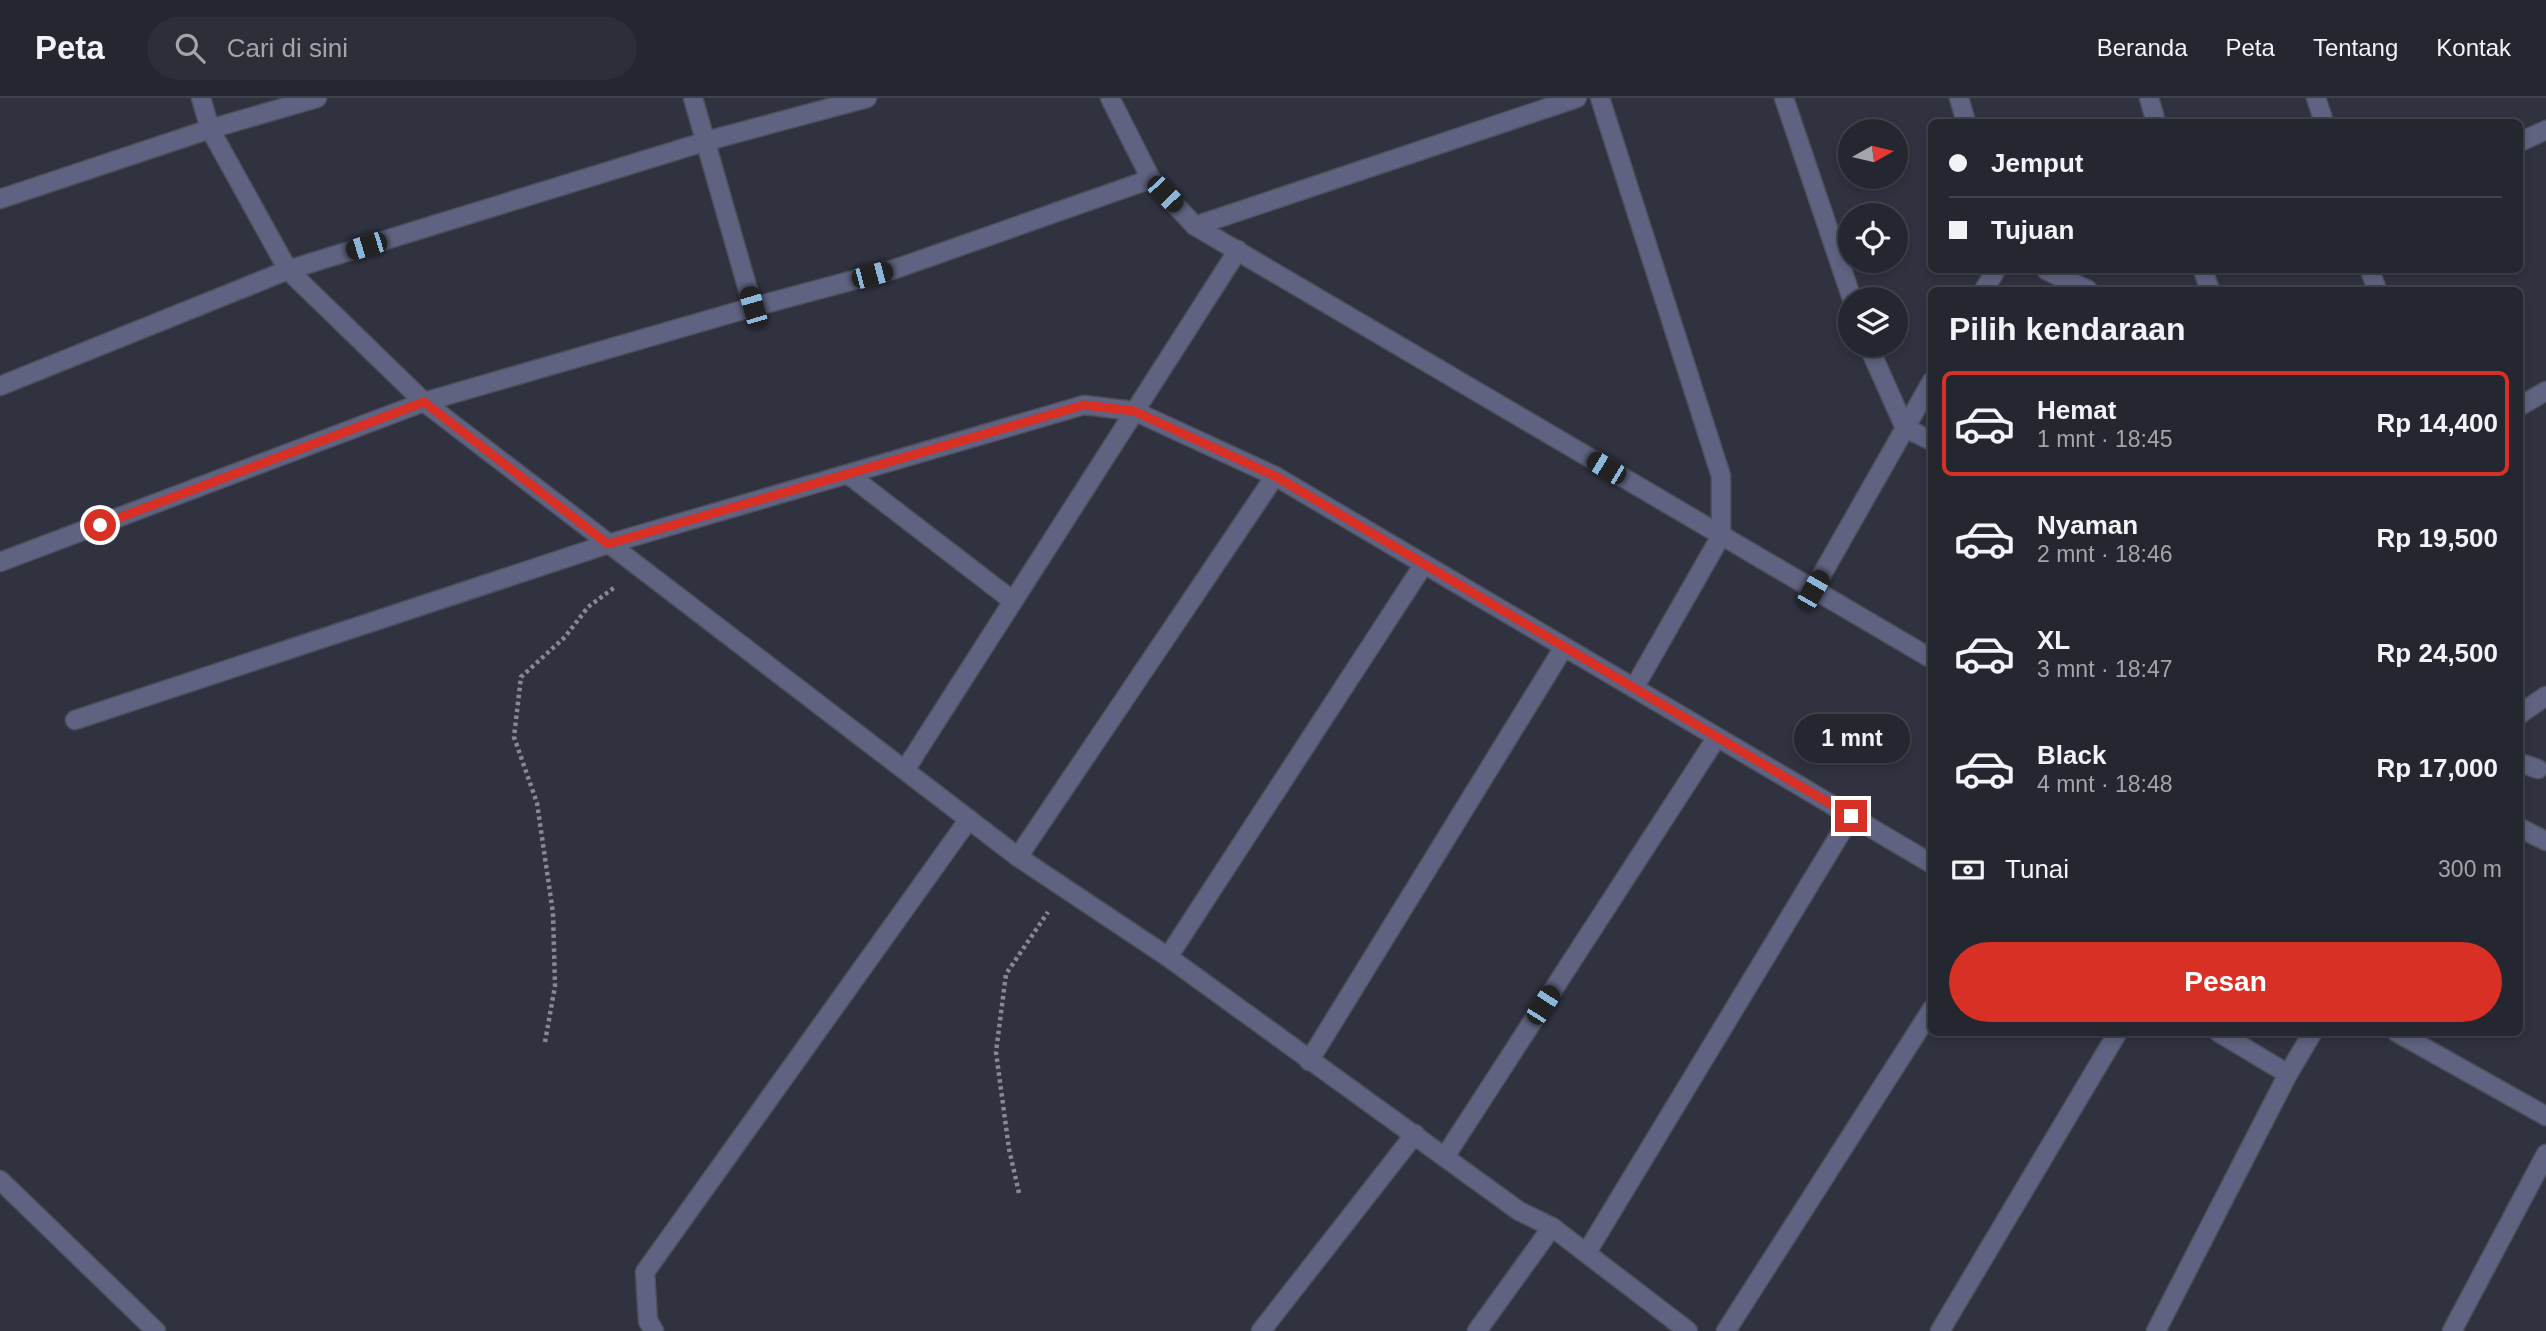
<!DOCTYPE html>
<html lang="id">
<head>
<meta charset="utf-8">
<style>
	:root { --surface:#242630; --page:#2c2e38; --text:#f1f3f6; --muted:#a3a5ab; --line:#41434c; --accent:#d93025 }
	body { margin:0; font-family:Helvetica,sans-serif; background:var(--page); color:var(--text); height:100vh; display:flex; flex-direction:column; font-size:26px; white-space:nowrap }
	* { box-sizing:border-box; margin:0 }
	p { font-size:23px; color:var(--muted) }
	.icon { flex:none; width:38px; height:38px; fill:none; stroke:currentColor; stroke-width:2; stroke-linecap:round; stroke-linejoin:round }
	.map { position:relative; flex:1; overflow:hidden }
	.details { position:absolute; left:1928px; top:189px; width:595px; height:749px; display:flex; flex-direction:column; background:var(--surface); border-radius:10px; box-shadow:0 4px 10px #0003,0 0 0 2px var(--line) }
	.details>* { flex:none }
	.guide { position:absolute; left:1928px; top:21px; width:595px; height:154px; border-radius:10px; box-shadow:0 4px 10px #0003,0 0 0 2px var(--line); display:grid; align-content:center; height:154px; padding:0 21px; background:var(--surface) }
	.needle { width:46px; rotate:82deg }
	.controls { position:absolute; left:1838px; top:21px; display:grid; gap:14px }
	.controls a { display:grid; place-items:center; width:70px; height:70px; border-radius:50%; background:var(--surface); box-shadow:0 4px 10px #0003,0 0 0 2px var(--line); font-size:35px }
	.end { position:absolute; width:32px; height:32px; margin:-16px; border:9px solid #d93025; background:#fff; box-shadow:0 0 0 4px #fff }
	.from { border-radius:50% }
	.bubble { position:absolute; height:49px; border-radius:24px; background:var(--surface); box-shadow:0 4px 10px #0003,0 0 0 2px var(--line); font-size:23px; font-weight:700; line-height:49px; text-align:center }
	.car { position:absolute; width:21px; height:42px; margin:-21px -10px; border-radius:9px; box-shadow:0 0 5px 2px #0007; background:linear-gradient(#222 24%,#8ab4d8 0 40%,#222 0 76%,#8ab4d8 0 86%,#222 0) }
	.guide b { display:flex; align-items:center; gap:24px; height:66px; font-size:26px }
	.guide b+b { border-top:2px solid var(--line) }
	.guide i { width:18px; height:18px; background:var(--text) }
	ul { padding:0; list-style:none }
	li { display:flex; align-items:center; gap:21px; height:105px; margin:0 14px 10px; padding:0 7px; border:4px solid transparent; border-radius:10px }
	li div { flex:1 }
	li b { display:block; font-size:26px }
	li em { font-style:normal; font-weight:700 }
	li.current { border-color:var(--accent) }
	li>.icon { width:63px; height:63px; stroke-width:1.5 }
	h2 { padding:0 21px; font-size:32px; line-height:84px }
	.pay { display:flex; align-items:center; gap:18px; height:77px; padding:0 21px; font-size:26px }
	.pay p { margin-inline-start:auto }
	.action { display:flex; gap:14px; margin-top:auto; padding:14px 21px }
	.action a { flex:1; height:80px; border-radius:42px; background:var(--accent); color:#fff; font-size:28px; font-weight:700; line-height:80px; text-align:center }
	header { display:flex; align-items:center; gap:42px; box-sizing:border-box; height:98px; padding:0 35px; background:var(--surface); border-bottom:2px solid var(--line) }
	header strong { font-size:33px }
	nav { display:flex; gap:38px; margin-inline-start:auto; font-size:24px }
	.search { width:490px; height:63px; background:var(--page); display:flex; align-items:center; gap:18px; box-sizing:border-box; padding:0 24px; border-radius:38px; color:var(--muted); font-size:26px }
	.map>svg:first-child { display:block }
</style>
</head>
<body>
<header>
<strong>Peta</strong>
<div class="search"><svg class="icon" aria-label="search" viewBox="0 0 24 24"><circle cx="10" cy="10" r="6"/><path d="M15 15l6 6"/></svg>Cari di sini</div>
<nav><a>Beranda</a><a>Peta</a><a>Tentang</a><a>Kontak</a></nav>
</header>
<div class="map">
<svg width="2546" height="1233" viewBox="0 0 2546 1233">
	<rect width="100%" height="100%" fill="#303240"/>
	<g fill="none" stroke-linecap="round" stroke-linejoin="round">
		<defs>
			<polyline id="service" points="2520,665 2538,671"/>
			<g id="minor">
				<polyline points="201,0 210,31 288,172 424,304 1018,759 1168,859 1519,1113 1552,1129 1688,1233"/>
				<polyline points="693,0 753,209"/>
				<polyline points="1110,0 1151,81 1195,128 1932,561"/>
				<polyline points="1600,0 1721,378 1721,438 1634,590"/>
				<polyline points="1784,0 1852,201"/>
				<polyline points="1959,0 1966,24"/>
				<polyline points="2149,0 2156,24"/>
				<polyline points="2316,0 2324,24"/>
				<polyline points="2520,44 2546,32"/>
				<polyline points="0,101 210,31 317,0"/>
				<polyline points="1195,128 1577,0"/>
				<polyline points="2046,172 2088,192"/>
				<polyline points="2203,172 2210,192"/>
				<polyline points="2370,172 2377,192"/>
				<polyline points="1984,192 1996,172"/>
				<polyline points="1868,247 1905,330 1932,343"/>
				<polyline points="0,288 288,172 707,43 867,0"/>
				<polyline points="2520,308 2546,293"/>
				<polyline points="849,377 1013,503"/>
				<polyline points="0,464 424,304 753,209 895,171 1151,81"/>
				<polyline points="1813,492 1932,283"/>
				<polyline points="2520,616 2546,598"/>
				<polyline points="75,622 608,446 1084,307 1134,313 1275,378 1932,766"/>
				<polyline points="905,672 1238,152"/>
				<polyline points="2520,730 2546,743"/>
				<polyline points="1018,759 1275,378"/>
				<polyline points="1168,859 1424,466"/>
				<polyline points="2218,934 2288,976"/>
				<polyline points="2396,934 2546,1018"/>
				<polyline points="1309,963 1564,549"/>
				<polyline points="1446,1057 1717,639"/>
				<polyline points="0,1082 156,1233"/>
				<polyline points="1587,1154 1851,718"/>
				<polyline points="654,1233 648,1223 645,1174 969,721"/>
				<polyline points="1261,1233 1415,1036"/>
				<polyline points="1477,1233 1552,1129"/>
				<polyline points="1726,1233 1932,911"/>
				<polyline points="1940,1233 2118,934"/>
				<polyline points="2156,1233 2288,976 2313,934"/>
				<polyline points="2452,1233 2546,1056"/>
			</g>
		</defs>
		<use href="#service" stroke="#4e4f5c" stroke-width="21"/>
		<use href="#minor" stroke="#4e4f5c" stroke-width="21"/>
		<g stroke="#878994" stroke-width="4.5" stroke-dasharray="3.5 3.5" stroke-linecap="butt">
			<polyline points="545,944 555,888 553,815 537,705 514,639 521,579 565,539 588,509 615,489"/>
			<polyline points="1019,1095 1009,1051 996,954 1006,876 1048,814"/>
		</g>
		<use href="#service" stroke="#5f6381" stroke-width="18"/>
		<use href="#minor" stroke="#5f6381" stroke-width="18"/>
	</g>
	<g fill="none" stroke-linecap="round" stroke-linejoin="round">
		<polyline stroke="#d93025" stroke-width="9" points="100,427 424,304 608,446 1084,307 1134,313 1275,378 1851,718"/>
	</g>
</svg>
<div class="controls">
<a><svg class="needle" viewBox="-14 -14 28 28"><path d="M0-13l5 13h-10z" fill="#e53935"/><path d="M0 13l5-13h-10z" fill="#a3a5ab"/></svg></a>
<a><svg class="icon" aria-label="locate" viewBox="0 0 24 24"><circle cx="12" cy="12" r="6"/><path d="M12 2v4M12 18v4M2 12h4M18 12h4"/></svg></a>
<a><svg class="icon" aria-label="layers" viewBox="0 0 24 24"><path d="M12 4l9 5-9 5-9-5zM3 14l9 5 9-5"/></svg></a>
</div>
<i class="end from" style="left:100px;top:427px"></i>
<i class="end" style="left:1851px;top:718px"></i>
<div class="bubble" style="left:1794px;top:616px;width:116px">1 mnt</div>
<i class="car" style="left:1165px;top:96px;rotate:136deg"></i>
<i class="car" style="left:366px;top:148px;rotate:253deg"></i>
<i class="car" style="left:872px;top:177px;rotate:75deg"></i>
<i class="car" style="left:753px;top:209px;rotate:344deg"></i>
<i class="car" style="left:1606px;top:370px;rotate:301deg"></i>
<i class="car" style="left:1813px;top:492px;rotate:30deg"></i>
<i class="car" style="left:1543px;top:907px;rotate:33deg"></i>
<div class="guide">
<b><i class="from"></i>Jemput</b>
<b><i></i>Tujuan</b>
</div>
<section class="details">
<h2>Pilih kendaraan</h2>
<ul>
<li class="current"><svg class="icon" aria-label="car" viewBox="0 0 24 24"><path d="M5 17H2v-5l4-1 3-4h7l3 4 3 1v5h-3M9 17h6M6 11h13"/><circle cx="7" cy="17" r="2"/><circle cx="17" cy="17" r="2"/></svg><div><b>Hemat</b><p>1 mnt · 18:45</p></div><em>Rp 14,400</em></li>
<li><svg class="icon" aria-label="car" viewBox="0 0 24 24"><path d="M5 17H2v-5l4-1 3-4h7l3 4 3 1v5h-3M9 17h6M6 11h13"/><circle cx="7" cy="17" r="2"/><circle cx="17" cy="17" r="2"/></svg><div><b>Nyaman</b><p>2 mnt · 18:46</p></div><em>Rp 19,500</em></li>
<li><svg class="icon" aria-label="car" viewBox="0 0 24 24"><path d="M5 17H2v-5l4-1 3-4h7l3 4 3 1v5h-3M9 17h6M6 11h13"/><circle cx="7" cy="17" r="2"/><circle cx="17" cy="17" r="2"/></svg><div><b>XL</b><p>3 mnt · 18:47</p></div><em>Rp 24,500</em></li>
<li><svg class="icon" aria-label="car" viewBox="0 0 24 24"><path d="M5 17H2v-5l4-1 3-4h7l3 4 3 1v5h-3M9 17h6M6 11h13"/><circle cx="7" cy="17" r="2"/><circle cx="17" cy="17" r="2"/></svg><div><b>Black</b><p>4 mnt · 18:48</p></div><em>Rp 17,000</em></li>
</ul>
<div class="pay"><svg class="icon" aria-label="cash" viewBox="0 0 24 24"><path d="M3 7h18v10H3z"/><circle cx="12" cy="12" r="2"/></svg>Tunai<p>300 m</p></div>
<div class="action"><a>Pesan</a></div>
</section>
</div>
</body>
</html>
